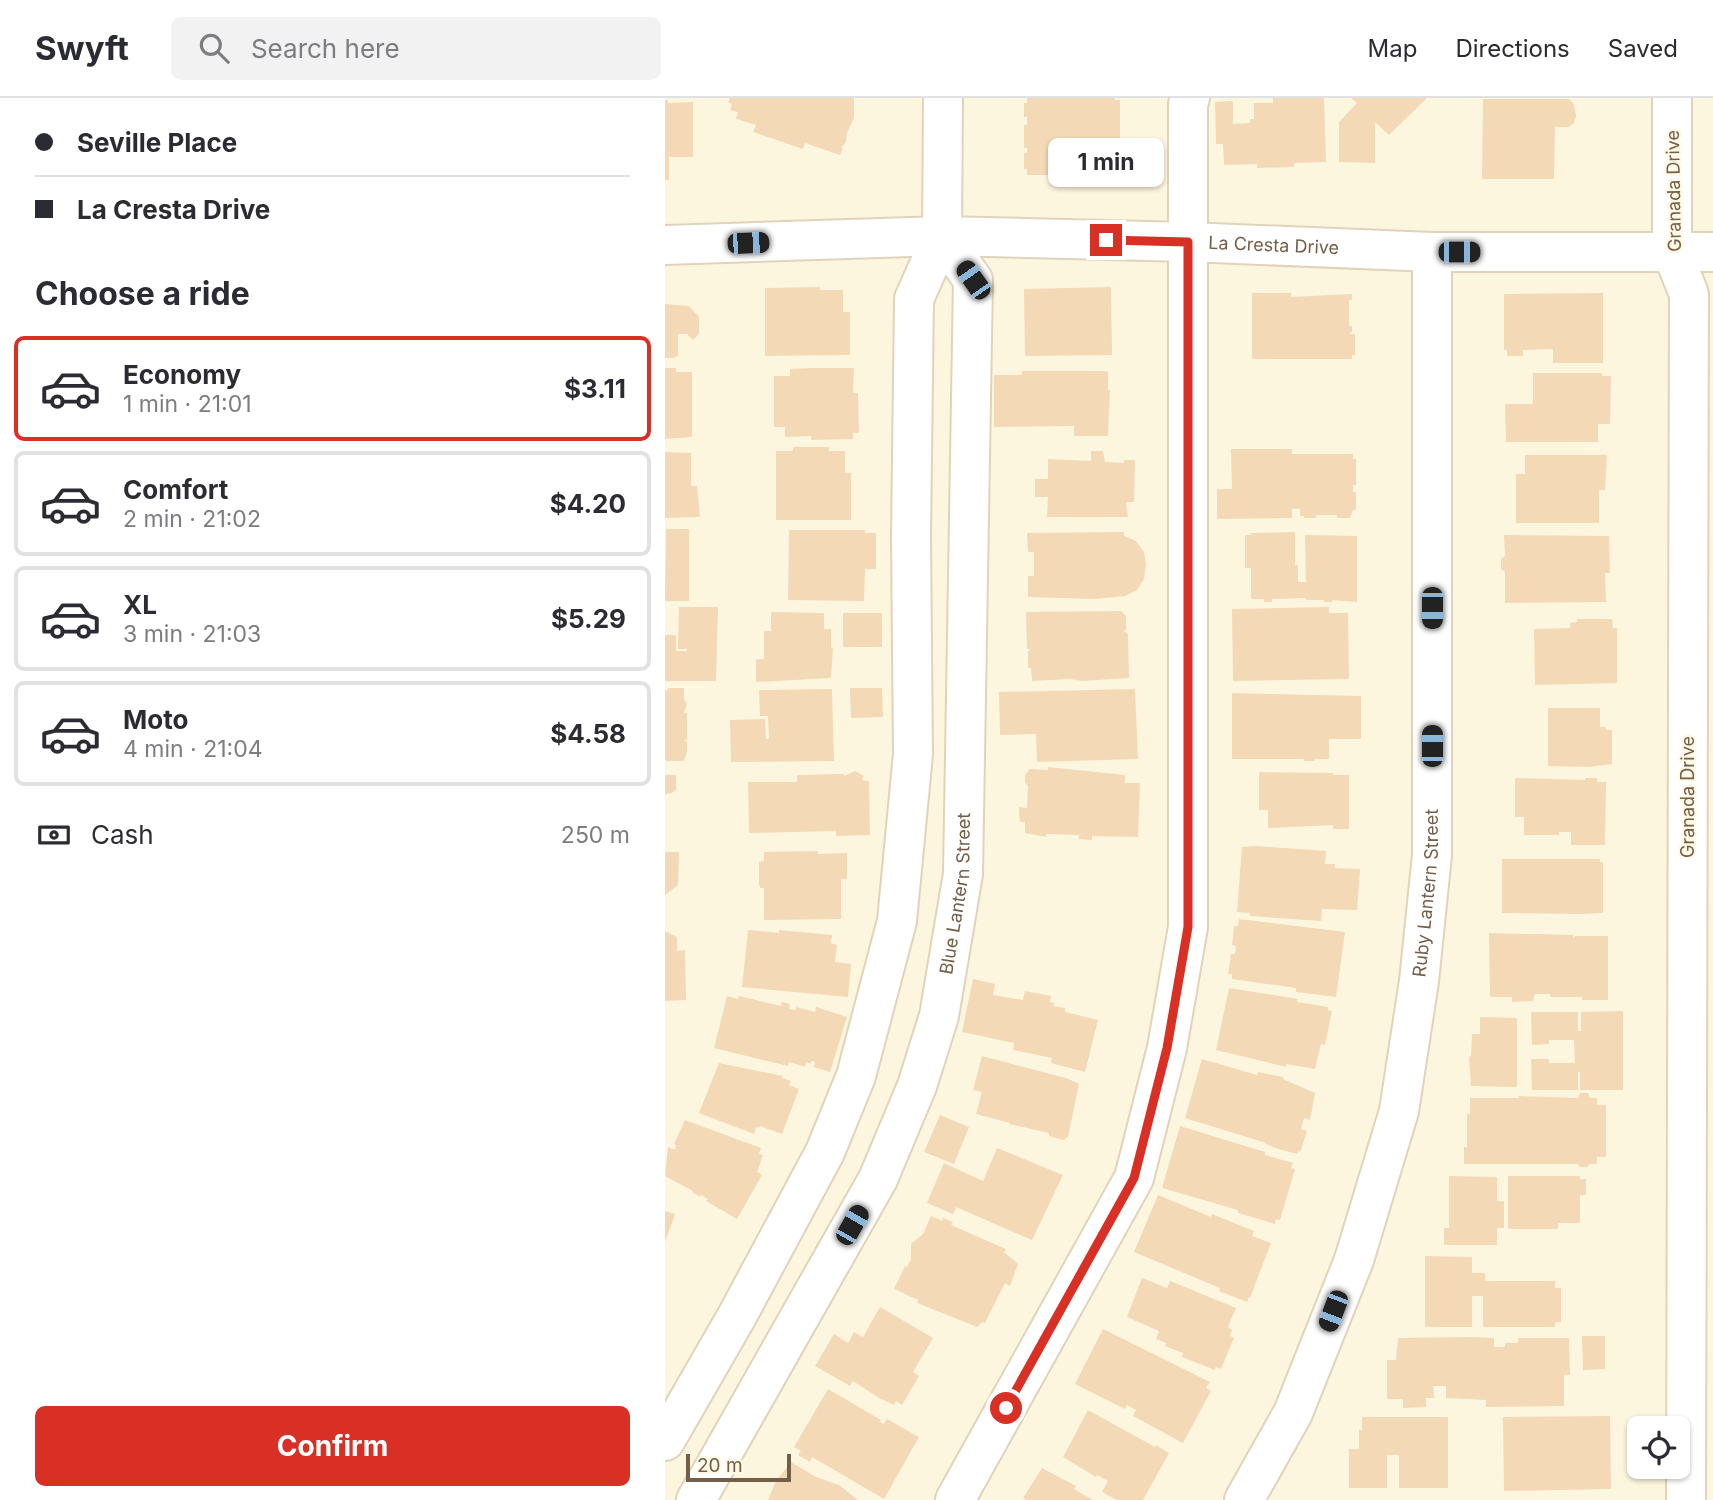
<!DOCTYPE html>
<html lang="en">
<head>
<meta charset="utf-8">
<style>
	:root { --surface:#fff; --page:#f2f2f3; --text:#2b2b33; --muted:#7c7c81; --line:#e1e1e2; --accent:#d93025 }
	body { margin:0; font-family:Inter,sans-serif; background:var(--page); color:var(--text); height:100vh; display:flex; flex-direction:column; font-size:26px; white-space:nowrap }
	* { box-sizing:border-box; margin:0 }
	p { font-size:23px; color:var(--muted) }
	.icon { flex:none; width:38px; height:38px; fill:none; stroke:currentColor; stroke-width:2; stroke-linecap:round; stroke-linejoin:round }
	.map { position:relative; flex:1; overflow:hidden }
	.panel { display:flex; flex-direction:column; background:var(--surface); width:665px }
	.panel>* { flex:none }
	.guide { display:grid; align-content:center; height:154px; padding:0 35px; background:var(--surface) }
	.buttons { position:absolute; left:962px; top:1318px; display:grid; gap:14px }
	.buttons a { display:grid; place-items:center; width:63px; height:63px; border-radius:10px; background:var(--surface); box-shadow:0 2px 5px #0004; font-size:35px }
	.scale { position:absolute; left:21px; bottom:18px; width:105px; box-sizing:border-box; padding-left:7px; border:4px solid #735e47; border-top:0; font-size:19px; line-height:24px; white-space:nowrap; color:#735e47; -webkit-text-stroke:5px #fff9e6; paint-order:stroke }
	.end { position:absolute; width:32px; height:32px; margin:-16px; border:9px solid #d93025; background:#fff; box-shadow:0 0 0 4px #fff }
	.from { border-radius:50% }
	.bubble { position:absolute; height:49px; border-radius:10px; background:var(--surface); box-shadow:0 2px 5px #0004; font-size:23px; font-weight:700; line-height:49px; text-align:center }
	.car { position:absolute; width:21px; height:42px; margin:-21px -10px; border-radius:9px; box-shadow:0 0 5px 2px #0007; background:linear-gradient(#222 24%,#8ab4d8 0 40%,#222 0 76%,#8ab4d8 0 86%,#222 0) }
	.guide b { display:flex; align-items:center; gap:24px; height:66px; font-size:26px }
	.guide b+b { border-top:2px solid var(--line) }
	.guide i { width:18px; height:18px; background:var(--text) }
	ul { padding:0; list-style:none }
	li { display:flex; align-items:center; gap:21px; height:105px; margin:0 14px 10px; padding:0 21px; border:4px solid var(--line); border-radius:10px }
	li div { flex:1 }
	li b { display:block; font-size:26px }
	li em { font-style:normal; font-weight:700 }
	li.selected { border-color:var(--accent) }
	li>.icon { width:63px; height:63px; stroke-width:1.5 }
	h2 { padding:0 35px; font-size:32px; line-height:84px }
	.pay { display:flex; align-items:center; gap:18px; height:77px; padding:0 35px; font-size:26px }
	.pay p { margin-inline-start:auto }
	.cta { display:flex; gap:14px; margin-top:auto; padding:14px 35px }
	.cta a { flex:1; height:80px; border-radius:10px; background:var(--accent); color:#fff; font-size:28px; font-weight:700; line-height:80px; text-align:center }
	header { display:flex; align-items:center; gap:42px; box-sizing:border-box; height:98px; padding:0 35px; background:var(--surface); border-bottom:2px solid var(--line) }
	header strong { font-size:33px }
	nav { display:flex; gap:38px; margin-inline-start:auto; font-size:24px }
	.search { width:490px; height:63px; background:var(--page); display:flex; align-items:center; gap:18px; box-sizing:border-box; padding:0 24px; border-radius:10px; color:var(--muted); font-size:26px }
	main { display:flex; flex:1; min-height:0 }
	.map>svg:first-child { display:block }
</style>
</head>
<body>
<header>
<strong>Swyft</strong>
<div class="search"><svg class="icon" aria-label="search" viewBox="0 0 24 24"><circle cx="10" cy="10" r="6"/><path d="M15 15l6 6"/></svg>Search here</div>
<nav><a>Map</a><a>Directions</a><a>Saved</a></nav>
</header>
<main>
<section class="panel">
<div class="guide">
<b><i class="from"></i>Seville Place</b>
<b><i></i>La Cresta Drive</b>
</div>
<h2>Choose a ride</h2>
<ul>
<li class="selected"><svg class="icon" aria-label="car" viewBox="0 0 24 24"><path d="M5 17H2v-5l4-1 3-4h7l3 4 3 1v5h-3M9 17h6M6 11h13"/><circle cx="7" cy="17" r="2"/><circle cx="17" cy="17" r="2"/></svg><div><b>Economy</b><p>1 min · 21:01</p></div><em>$3.11</em></li>
<li><svg class="icon" aria-label="car" viewBox="0 0 24 24"><path d="M5 17H2v-5l4-1 3-4h7l3 4 3 1v5h-3M9 17h6M6 11h13"/><circle cx="7" cy="17" r="2"/><circle cx="17" cy="17" r="2"/></svg><div><b>Comfort</b><p>2 min · 21:02</p></div><em>$4.20</em></li>
<li><svg class="icon" aria-label="car" viewBox="0 0 24 24"><path d="M5 17H2v-5l4-1 3-4h7l3 4 3 1v5h-3M9 17h6M6 11h13"/><circle cx="7" cy="17" r="2"/><circle cx="17" cy="17" r="2"/></svg><div><b>XL</b><p>3 min · 21:03</p></div><em>$5.29</em></li>
<li><svg class="icon" aria-label="car" viewBox="0 0 24 24"><path d="M5 17H2v-5l4-1 3-4h7l3 4 3 1v5h-3M9 17h6M6 11h13"/><circle cx="7" cy="17" r="2"/><circle cx="17" cy="17" r="2"/></svg><div><b>Moto</b><p>4 min · 21:04</p></div><em>$4.58</em></li>
</ul>
<div class="pay"><svg class="icon" aria-label="cash" viewBox="0 0 24 24"><path d="M3 7h18v10H3z"/><circle cx="12" cy="12" r="2"/></svg>Cash<p>250 m</p></div>
<div class="cta"><a>Confirm</a></div>
</section>
<div class="map">
<svg width="1048" height="1402" viewBox="0 0 1048 1402">
	<rect width="100%" height="100%" fill="#fdf6df"/>
	<g fill="#f3d9b6">
		<polygon points="65,0 189,0 189,20 182,35 181,44 176,50 178,50 175,57 140,45 138,51 88,34 91,27 71,21 73,14 65,12 67,6 63,4"/>
		<polygon points="362,0 450,0 450,2 455,2 455,74 427,74 421,76 413,72 399,72 394,77 386,75 386,77 362,77 362,71 359,71 359,55 362,55 362,50 359,50 359,27 362,27 362,19 359,19 359,5 362,5"/>
		<polygon points="608,0 659,0 661,64 629,65 629,69 592,70 592,66 559,67 558,46 551,46 550,4 568,3 568,26 585,25 585,21 589,21 589,5 608,5"/>
		<polygon points="686,0 762,0 724,37 710,24 710,65 674,64 674,24 692,5"/>
		<polygon points="818,1 904,1 909,6 911,18 909,25 904,29 890,29 889,81 817,81"/>
		<polygon points="0,2 3,2 3,5 28,4 28,59 4,59 4,82 0,82"/>
		<polygon points="155,189 155,192 178,192 178,214 185,214 185,257 100,258 100,190"/>
		<polygon points="446,189 447,257 360,258 359,191"/>
		<polygon points="587,195 626,195 626,199 687,196 687,202 684,202 684,228 687,228 687,234 684,236 690,236 690,257 687,257 687,261 587,261"/>
		<polygon points="938,195 938,265 888,265 888,251 858,252 858,258 842,258 842,252 839,252 839,196"/>
		<polygon points="0,206 24,208 34,219 34,236 28,242 22,236 13,236 13,258 8,260 0,260"/>
		<polygon points="0,270 11,270 11,274 27,274 27,339 0,341"/>
		<polygon points="149,270 189,270 188,295 193,295 194,335 188,335 188,341 146,342 146,338 120,339 120,329 109,329 109,278 125,278 125,271"/>
		<polygon points="357,273 443,273 443,292 445,292 443,338 409,338 409,328 329,329 329,277 357,277"/>
		<polygon points="868,275 937,275 937,278 946,278 945,326 933,326 933,344 841,344 840,306 868,306"/>
		<polygon points="128,349 164,349 164,353 180,353 180,375 186,375 186,422 111,422 111,353 128,353"/>
		<polygon points="566,351 627,351 627,356 688,356 688,361 691,361 691,387 688,387 688,394 691,394 691,412 688,412 685,420 672,420 672,417 651,417 651,420 639,420 639,418 635,418 635,411 627,411 627,420 552,421 552,391 567,391"/>
		<polygon points="426,353 438,353 440,364 459,365 459,362 470,362 469,404 461,404 463,419 382,419 383,399 370,399 370,381 383,381 383,361 426,363"/>
		<polygon points="0,354 26,355 26,388 32,388 35,419 0,420"/>
		<polygon points="860,357 942,357 940,392 934,392 934,425 851,425 851,376 860,376"/>
		<polygon points="1,431 24,431 24,503 0,503"/>
		<polygon points="124,432 200,432 200,435 211,435 211,471 200,471 199,503 123,502"/>
		<polygon points="459,434 459,438 471,443 479,454 481,467 479,481 472,492 460,498 431,501 363,499 363,478 369,478 369,454 363,454 362,435"/>
		<polygon points="630,434 630,467 633,467 633,484 641,484 640,437 692,438 692,504 667,502 667,504 659,504 659,502 641,502 641,500 607,501 607,504 599,504 599,501 586,501 586,470 580,470 580,437 586,437 586,435"/>
		<polygon points="839,437 944,438 945,475 940,475 941,504 840,505 840,474 836,471 836,461 840,458"/>
		<polygon points="14,509 53,509 51,583 0,583 0,537 11,537 11,553 22,553 22,551 13,551"/>
		<polygon points="664,509 664,515 683,515 684,581 568,583 567,511"/>
		<polygon points="456,513 461,518 461,531 459,533 463,536 464,580 417,583 405,581 367,583 366,570 363,570 363,553 366,551 362,551 361,514"/>
		<polygon points="106,514 159,515 159,531 166,531 166,550 168,550 166,580 91,584 91,561 99,561 99,533 106,533"/>
		<rect x="178" y="515" width="39" height="34"/>
		<polygon points="912,521 947,521 948,530 952,530 952,585 870,587 869,531 905,530 905,525 912,524"/>
		<polygon points="3,590 19,590 19,601 22,606 19,615 22,615 22,642 19,642 22,644 22,654 19,663 1,663 0,661 0,592 3,592"/>
		<polygon points="185,590 217,590 218,619 186,620"/>
		<polygon points="167,591 169,663 66,664 65,622 100,621 101,641 104,641 103,618 95,618 94,592"/>
		<polygon points="470,591 473,661 372,664 371,636 335,637 334,594"/>
		<polygon points="567,595 696,598 696,641 664,641 664,661 650,661 650,663 639,663 639,661 567,661"/>
		<polygon points="883,610 935,610 935,629 941,629 941,632 947,632 947,666 924,669 883,668"/>
		<polygon points="383,669 460,677 460,685 475,685 473,739 427,738 427,742 414,741 414,737 381,736 381,739 360,735 360,724 355,724 354,714 354,709 362,710 363,688 360,684 360,677 365,671 383,672"/>
		<polygon points="190,673 199,678 197,680 199,683 204,683 205,737 171,738 171,733 84,735 83,684 132,684 132,677 179,676 179,678"/>
		<polygon points="594,674 668,675 668,677 684,677 684,731 668,731 668,727 603,730 603,712 594,712"/>
		<polygon points="0,677 11,677 11,692 7,695 0,696"/>
		<polygon points="850,680 920,682 920,680 932,680 932,684 941,684 940,747 906,747 906,734 894,734 894,737 859,737 859,719 850,719"/>
		<polygon points="590,748 661,753 660,766 670,766 670,770 695,771 692,812 657,811 656,823 585,818 585,815 572,814 577,749"/>
		<polygon points="153,753 153,756 182,755 182,781 176,781 176,821 99,822 99,790 95,790 94,786 94,764 99,763 99,754"/>
		<polygon points="0,754 14,754 13,787 0,797"/>
		<polygon points="837,761 935,761 935,764 938,764 938,815 917,816 837,815"/>
		<polygon points="574,821 680,834 671,899 631,894 631,890 567,881 567,876 563,876 566,856 570,856 571,848 567,847 569,828 573,828"/>
		<polygon points="83,832 114,835 114,832 167,837 166,845 172,847 170,864 186,866 183,899 77,889"/>
		<polygon points="0,833 12,839 12,853 20,852 21,902 0,903"/>
		<polygon points="824,835 908,837 908,840 910,838 943,838 943,902 917,902 917,899 885,899 885,896 870,896 868,903 847,904 847,899 825,899"/>
		<polygon points="308,881 330,886 328,897 358,902 360,893 386,898 385,904 389,905 388,908 400,910 400,914 433,922 420,974 386,965 387,960 348,952 349,945 297,934"/>
		<polygon points="564,890 633,901 632,904 663,909 663,912 667,913 660,947 656,946 650,971 621,966 621,969 551,952"/>
		<polygon points="62,898 73,901 74,898 116,908 117,904 125,906 124,911 131,912 131,909 150,914 151,909 182,919 165,974 149,969 150,964 146,963 146,966 141,964 140,969 124,964 123,968 49,950"/>
		<polygon points="958,913 958,992 915,992 915,974 913,974 913,992 867,992 866,961 884,961 884,965 910,965 909,942 884,942 884,946 867,947 866,914 913,914 913,933 916,933 916,914"/>
		<polygon points="815,919 852,920 852,989 806,988 804,958 806,959 807,936 815,936"/>
		<polygon points="317,958 401,980 414,986 403,1039 398,1042 384,1038 384,1035 345,1026 345,1025 311,1016 317,994 308,992"/>
		<polygon points="537,961 592,977 593,974 618,979 618,981 650,995 645,1022 639,1020 636,1031 642,1033 635,1054 633,1053 632,1056 610,1050 601,1046 601,1045 520,1020"/>
		<polygon points="54,965 118,978 117,980 126,983 124,987 134,991 117,1036 95,1028 94,1030 91,1029 89,1036 34,1015"/>
		<polygon points="915,995 923,995 925,1000 932,1000 932,1007 941,1007 941,1059 932,1059 932,1066 924,1066 923,1069 915,1069 913,1066 799,1066 799,1049 802,1049 802,1016 805,1016 805,1000 854,1000 853,998 913,1000"/>
		<polygon points="275,1017 304,1029 289,1066 259,1054"/>
		<polygon points="20,1022 96,1050 94,1056 98,1057 92,1074 97,1077 72,1121 41,1103 43,1101 36,1097 35,1099 27,1094 28,1093 0,1078 3,1049 10,1052 11,1047 9,1046"/>
		<polygon points="515,1028 600,1054 600,1057 628,1065 626,1070 630,1071 615,1122 611,1121 610,1126 573,1115 573,1112 497,1090"/>
		<polygon points="332,1050 398,1077 367,1142 291,1109 288,1116 262,1105 279,1065 318,1083"/>
		<polygon points="784,1078 832,1079 832,1103 839,1103 839,1130 832,1130 832,1147 779,1147 779,1130 784,1130"/>
		<polygon points="843,1078 915,1078 915,1081 921,1081 921,1097 915,1097 915,1125 893,1125 893,1131 843,1131"/>
		<polygon points="493,1097 546,1119 547,1116 589,1133 587,1138 606,1145 585,1200 584,1199 582,1204 554,1193 555,1190 469,1154"/>
		<polygon points="0,1113 10,1116 0,1144"/>
		<polygon points="266,1118 277,1123 278,1120 288,1124 286,1127 341,1151 339,1154 353,1166 345,1188 340,1185 320,1225 317,1224 312,1229 252,1205 253,1202 229,1191 240,1168 242,1169 246,1161 246,1146 258,1136"/>
		<polygon points="760,1158 807,1159 807,1175 820,1175 820,1183 890,1183 890,1190 896,1190 896,1224 890,1224 890,1229 818,1229 818,1198 807,1198 807,1229 760,1229"/>
		<polygon points="477,1180 502,1190 505,1183 571,1210 563,1229 567,1232 565,1238 569,1240 556,1271 551,1269 550,1272 517,1259 518,1255 500,1248 501,1245 491,1241 494,1233 462,1219"/>
		<polygon points="215,1209 268,1240 248,1274 254,1278 237,1307 231,1303 229,1307 214,1300 188,1283 185,1288 150,1268 169,1236 183,1245 189,1234 198,1239"/>
		<polygon points="438,1231 545,1284 541,1290 546,1293 518,1345 468,1318 471,1312 462,1307 460,1311 410,1286"/>
		<polygon points="917,1238 940,1238 940,1271 918,1272"/>
		<polygon points="809,1239 829,1240 829,1249 840,1249 840,1245 853,1245 853,1240 904,1240 905,1277 899,1277 899,1308 821,1309 821,1302 781,1300 781,1288 768,1288 769,1300 761,1300 761,1309 738,1310 738,1301 722,1301 722,1262 731,1262 733,1240"/>
		<polygon points="163,1291 216,1322 215,1324 219,1326 222,1321 254,1339 219,1401 147,1359 145,1364 133,1357 136,1353 129,1349"/>
		<polygon points="423,1312 490,1349 491,1347 504,1355 478,1402 452,1402 437,1394 443,1383 432,1377 431,1379 398,1359"/>
		<polygon points="945,1318 946,1391 839,1393 838,1319"/>
		<polygon points="697,1319 783,1319 783,1390 734,1390 734,1357 722,1357 722,1390 684,1390 684,1351 694,1351 694,1332 697,1332"/>
		<polygon points="126,1364 151,1379 174,1387 193,1402 103,1402 111,1383"/>
		<polygon points="377,1370 411,1388 409,1391 428,1402 361,1402 358,1400"/>
	</g>
	<g fill="none" stroke-linecap="round" stroke-linejoin="round">
		<defs>
			<g id="minor">
				<polyline points="1007,0 1007,154 1024,196 1021,1402"/>
				<path id="s1" d="M0 147 277 138 523 144 767 154H1048"/>
				<polyline points="0,1343 72,1218 160,1054 191,978 232,823 248,656 246,439 249,201 277,138 278,0"/>
				<path id="s2" d="M31 1402 213 1081 252 988 274 918 298 776 308 182 277 138"/>
				<polyline points="290,1402 469,1080 502,950 523,829 523,6 525,0"/>
				<path id="s3" d="M579 1402 628 1315 689 1162 734 1013 754 883 767 757V154"/>
			</g>
		</defs>
		<use href="#minor" stroke="#e1d3bb" stroke-width="42"/>
		<use href="#minor" stroke="#fff" stroke-width="38"/>
	</g>
	<g fill="none" stroke-linecap="round" stroke-linejoin="round">
		<polyline stroke="#d93025" stroke-width="9" points="341,1310 469,1080 502,950 523,829 523,144 441,142"/>
	</g>
	<g text-anchor="middle" stroke-width="5" stroke-linejoin="round" paint-order="stroke">
		<g font-size="18" fill="#735e47" stroke="#fff9e6">
			<text transform="translate(1009 93) rotate(-91)" y="6">Granada Drive</text>
			<text dy="6" stroke="none"><textPath href="#s1" startOffset="609">La Cresta Drive</textPath></text>
			<text transform="translate(1023 699) rotate(-90)" y="6">Granada Drive</text>
			<text dy="6" stroke="none"><textPath href="#s3" startOffset="640">Ruby Lantern Street</textPath></text>
			<text dy="6" stroke="none"><textPath href="#s2" startOffset="667">Blue Lantern Street</textPath></text>
		</g>
	</g>
</svg>
<div class="buttons">
<a><svg class="icon" aria-label="locate" viewBox="0 0 24 24"><circle cx="12" cy="12" r="6"/><path d="M12 2v4M12 18v4M2 12h4M18 12h4"/></svg></a>
</div>
<div class="scale">20 m</div>
<i class="end from" style="left:341px;top:1310px"></i>
<i class="end" style="left:441px;top:142px"></i>
<div class="bubble" style="left:383px;top:40px;width:116px">1 min</div>
<i class="car" style="left:83px;top:145px;rotate:88deg"></i>
<i class="car" style="left:794px;top:154px;rotate:90deg"></i>
<i class="car" style="left:308px;top:182px;rotate:325deg"></i>
<i class="car" style="left:767px;top:510px;rotate:180deg"></i>
<i class="car" style="left:767px;top:648px;rotate:0deg"></i>
<i class="car" style="left:187px;top:1127px;rotate:30deg"></i>
<i class="car" style="left:668px;top:1213px;rotate:201deg"></i>
</div>
</main>
</body>
</html>
